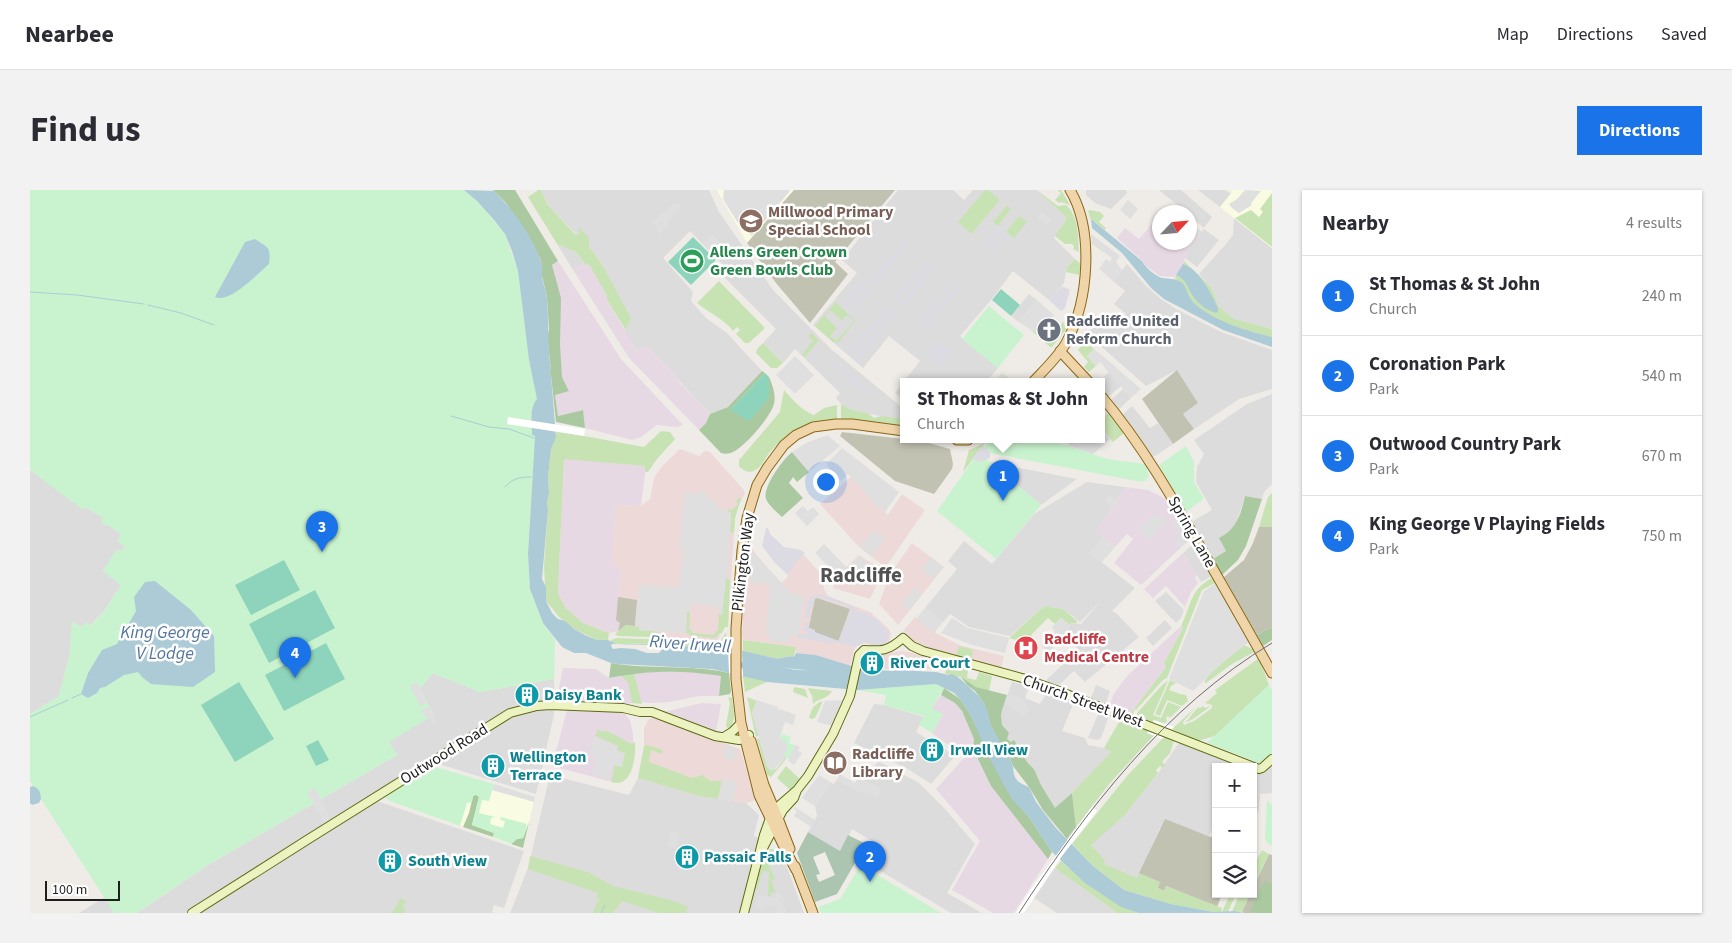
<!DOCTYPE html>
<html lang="en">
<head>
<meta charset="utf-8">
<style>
	body { margin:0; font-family:"Source Sans 3",sans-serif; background:#f2f2f3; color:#2b2b33 }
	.controls { position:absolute; right:15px; bottom:15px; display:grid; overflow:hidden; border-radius:0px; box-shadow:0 1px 4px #0004 }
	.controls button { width:45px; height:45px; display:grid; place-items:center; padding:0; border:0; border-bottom:1px solid #e1e1e2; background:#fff; color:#2b2b33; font:25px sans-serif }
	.compass { position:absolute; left:1122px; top:15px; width:45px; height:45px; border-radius:50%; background:#fff; box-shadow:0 1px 4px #0004; rotate:64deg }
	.scale { position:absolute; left:15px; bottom:12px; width:75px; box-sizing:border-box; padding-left:5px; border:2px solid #1f1f1f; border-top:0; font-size:14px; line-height:18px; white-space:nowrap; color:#1f1f1f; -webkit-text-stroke:4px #fff; paint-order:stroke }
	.you { position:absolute; left:795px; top:291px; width:18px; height:18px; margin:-12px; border:4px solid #fff; border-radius:50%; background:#1a73e8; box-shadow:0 0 0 8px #1a73e833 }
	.badge { display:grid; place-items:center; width:32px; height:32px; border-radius:50%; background:#1a73e8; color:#fff; font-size:16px; font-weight:700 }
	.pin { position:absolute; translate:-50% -41px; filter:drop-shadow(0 1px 2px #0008) }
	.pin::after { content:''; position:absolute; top:26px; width:18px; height:15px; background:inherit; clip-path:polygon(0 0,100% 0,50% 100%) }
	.popup { position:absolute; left:870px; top:188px; width:205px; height:65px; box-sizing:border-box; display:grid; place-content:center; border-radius:0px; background:#fff; filter:drop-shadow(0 1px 4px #0005); font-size:16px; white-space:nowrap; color:#7c7c81 }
	.popup b { font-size:19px; color:#2b2b33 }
	.popup::after { content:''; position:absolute; left:50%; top:100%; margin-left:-10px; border:10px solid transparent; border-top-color:#fff }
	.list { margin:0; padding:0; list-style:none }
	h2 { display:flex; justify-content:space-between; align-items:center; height:65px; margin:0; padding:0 20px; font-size:21px }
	h2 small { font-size:16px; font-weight:400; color:#7c7c81 }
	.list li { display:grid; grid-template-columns:32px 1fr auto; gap:15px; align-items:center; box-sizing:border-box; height:80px; padding:0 20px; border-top:1px solid #e1e1e2 }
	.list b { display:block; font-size:19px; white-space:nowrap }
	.list p { margin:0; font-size:16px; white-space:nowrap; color:#7c7c81 }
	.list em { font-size:16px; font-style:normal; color:#7c7c81 }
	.icon { flex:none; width:28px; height:28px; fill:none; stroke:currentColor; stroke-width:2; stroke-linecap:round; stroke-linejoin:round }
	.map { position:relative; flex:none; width:1242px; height:723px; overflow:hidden; border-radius:0px }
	header { display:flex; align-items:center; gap:30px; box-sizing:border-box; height:70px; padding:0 25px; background:#fff; border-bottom:1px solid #e1e1e2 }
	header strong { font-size:24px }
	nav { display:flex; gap:28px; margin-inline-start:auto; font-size:18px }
	.intro { display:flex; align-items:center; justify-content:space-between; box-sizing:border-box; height:120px; padding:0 30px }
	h1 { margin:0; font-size:35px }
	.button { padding:12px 22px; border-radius:0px; background:#1a73e8; color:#fff; font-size:18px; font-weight:700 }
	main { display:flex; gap:30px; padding:0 30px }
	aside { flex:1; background:#fff; border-radius:0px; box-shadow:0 1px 4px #0004 }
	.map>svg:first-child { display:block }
	.residential { fill:#dddcdc }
	.commercial { fill:#eddad8 }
	.industrial { fill:#e7d9e4 }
	.education { fill:#fafbe3 }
	.construction { fill:#c2c2b3 }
	.grass { fill:#c8e3b3; fill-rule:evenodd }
	.forest { fill:#aac9a0 }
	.cemetery { fill:#abc5b0; fill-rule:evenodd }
	.park { fill:#c9f3cf }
	.pitch { fill:#8ed4bc }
	.parking { fill:#dfdfdf }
	.plaza { fill:#dcdbe4 }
	.water { fill:#accbd7; fill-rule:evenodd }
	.pier { fill:#fff }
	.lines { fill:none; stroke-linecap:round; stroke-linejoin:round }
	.stream { stroke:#accbd7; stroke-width:1 }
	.river { stroke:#accbd7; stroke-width:9 }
	.secondary-casing { stroke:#5d6a12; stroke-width:10 }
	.primary-casing { stroke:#886712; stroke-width:11 }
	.secondary { stroke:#edf2c1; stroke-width:8 }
	.primary { stroke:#f1d5aa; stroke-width:9 }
	.tram { stroke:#6d6d6d; stroke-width:1 }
	.labels { text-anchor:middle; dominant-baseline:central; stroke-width:5; stroke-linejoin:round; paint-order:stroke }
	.education-label { font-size:16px; font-weight:bold; fill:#785e54; stroke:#fff; text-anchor:start }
	.leisure-label { font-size:16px; font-weight:bold; fill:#27864d; stroke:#fff; text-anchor:start }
	.worship-label { font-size:16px; font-weight:bold; fill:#5b616d; stroke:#fff; text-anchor:start }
	.street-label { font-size:16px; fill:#1f1f1f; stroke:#fff }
	.health-label { font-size:16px; font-weight:bold; fill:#be3a42; stroke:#fff; text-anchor:start }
	.culture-label { font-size:16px; font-weight:bold; fill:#0d838f; stroke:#fff; text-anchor:start }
	.water-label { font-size:18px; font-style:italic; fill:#54759d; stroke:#fff }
	.district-label { font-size:21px; font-weight:bold; fill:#525252; stroke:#fff }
</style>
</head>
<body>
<header>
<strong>Nearbee</strong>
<nav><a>Map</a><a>Directions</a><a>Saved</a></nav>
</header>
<div class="intro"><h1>Find us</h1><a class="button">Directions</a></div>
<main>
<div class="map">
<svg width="1242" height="723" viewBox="0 0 1242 723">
	<rect width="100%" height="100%" fill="#efece7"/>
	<!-- residential -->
	<path class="residential" d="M511,0H679L689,22L743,100L801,159L874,219V231L821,220L811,214L806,208L810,203L765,159L753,173L733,153L746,139L693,86L698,80L660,41L633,68L663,102L661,111L677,129L696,142L732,181L698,217L680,224L648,190L646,186L616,156L607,161L594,140L600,132L573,76L550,43L547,45L517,14Z
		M868,0H923L934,10L943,0H1007L1037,28L1024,48L1045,69L1037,77L1034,93L1019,110L983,81L961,110L930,146L968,178L956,192H874V211L865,203L890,171L859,146L833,178L783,135L827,83L812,70Z
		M1056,0H1096L1097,3L1081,19L1065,13L1056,5Z
		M1129,0H1151L1182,27L1174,38L1160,26V22H1156Z
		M1168,0H1195L1201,4L1190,17Z
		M1204,28L1242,58V139L1204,129L1189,117L1181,97L1169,84L1196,54L1203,45Z
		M1174,39L1189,50L1167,77L1155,68L1158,59Z
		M527,54L546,62L554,73L543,80Z
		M1097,74L1116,96L1131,109L1146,119L1191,142L1242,160V199L1209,209L1164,239L1153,224L1168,213L1147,180L1116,196L1057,144L1062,139L1064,131L1062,129L1065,125L1083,138L1096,124L1084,114L1095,101L1083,91Z
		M999,104L1007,110L989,132L981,126Z
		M1079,182L1091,196L1077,208L1072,202V192H1068Z
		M1093,199L1101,208L1088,220L1080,211Z
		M1242,204V294L1234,302L1232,309L1215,306L1207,332L1202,339L1194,346L1196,361L1183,369L1161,332L1182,320L1166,292L1167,277L1174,264L1164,250L1217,214Z
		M1102,216L1120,238L1128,233L1143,254L1125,266L1122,267L1092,225Z
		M1072,238L1080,249L1063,264L1039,256L1038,251L1031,250H1072Z
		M959,272L1047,289L1011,315Z
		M0,280L53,319L55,317L74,328L71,332L78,334L92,344L95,357L73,380L91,395L74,421L60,436L51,437L43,432L39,467L29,506L0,524Z
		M1057,292L1095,297L1067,341L1073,347L1060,363L1105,398L1082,421L1086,423L1109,447L1055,492L1044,481L1029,495L1018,492L1017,489L1049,460L1034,445L1041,433L1051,434L1070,412L1050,432L1033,419L1014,416L980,446L939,437L920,424L913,432L895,418L927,379L918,371L934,351L962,374L1004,324Z
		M1163,354L1182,386L1171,392L1153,363Z
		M1136,402L1154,420L1151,428L1146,433L1125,411Z
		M1135,430L1142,438L1123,456L1116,448Z
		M403,483L450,502L524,489V525L506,604L406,573L342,605L347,611L494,661L474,718L464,715L462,722L465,723H107L178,675L367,565L359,552L390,498Z
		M982,492L999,496L995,508L1010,514L1018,501L1044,512L1032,541L1055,548L1058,555L1074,558L1081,562L1065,581L1025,619L1011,595L1004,579L997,572L984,551L982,552L976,549L972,535L971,524Z
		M1066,495L1080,501L1076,513L1061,508Z
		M844,514L854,515L894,527L886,542L925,566L901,594L878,579L824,553Z
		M1069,522L1079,526L1071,548L1067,550L1058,548Z
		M1149,553L1211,577H1186V630L1179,646L1135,630L1129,640L1107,689L1073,674L1061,654L1095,625L1128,583Z
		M848,571L889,593L915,619L945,654L917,703L952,723H921L832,670L842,651L822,639L810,661L778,642L787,626L785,616L800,592L804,594L807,589L825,600L851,599L834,591Z
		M1242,575V603L1230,604L1229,619L1226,625L1223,623V582L1229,584L1237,580Z
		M520,585L599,605L608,588L669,606L716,613L729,625L724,646L729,648L720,686L754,669L774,723H480L498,678Z
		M1025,678L1087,723H1027L1004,708Z
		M75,707L84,723H49Z"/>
	<!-- commercial -->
	<path class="commercial" d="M650,259L669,266L675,261L680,262L713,299L715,303L708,317L705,328L698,437H695L687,451L629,447L588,446L585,444L588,441L586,430L591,384L581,374L586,315L611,316L620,309L624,288L632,276Z
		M822,286L858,325L872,304L895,320L858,374L855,375L851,374L829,357L790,314Z
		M882,353L914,377L868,435L849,414L860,384Z
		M720,357L750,393L756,389L767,368L774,365L792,385L794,399L798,406L840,422L858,438L861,443L860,449L857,456L847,457L834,453L825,457L820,476L786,465L766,463V457L713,450L712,444L715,392Z
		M829,365L853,381L840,409L803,398L809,384Z
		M885,427L906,443L929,455L974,466L971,480L890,456L873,441Z
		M871,461L890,464L918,472L916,481L906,479H855L851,465Z
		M621,528L633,531L710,559L726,610L716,613L669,606L608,588L614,557V538L618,530Z"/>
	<!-- industrial -->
	<path class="industrial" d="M1125,31L1129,35L1130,52H1160V32L1172,42L1158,59L1153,74L1145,87L1130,86L1115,75L1112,70L1087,48L1095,38L1109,49Z
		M528,71L591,169L653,235L646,237L627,235L611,247L602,250L555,238L552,220L528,226L525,204L539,200L532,187L522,75Z
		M554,73L560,75L577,106V110L607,161L616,156L646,186L648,191L680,224L676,233L669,240L599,168L543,80Z
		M534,268L616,276L611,316L586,315L582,373L585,374L591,384L586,429L590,433L588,441L579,443L553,433L535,417L528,403Z
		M1095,297L1118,300L1136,309L1160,349L1111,395L1084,373L1103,349L1097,344L1085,357L1066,342Z
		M1153,363L1167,385L1165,387L1168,393L1161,402L1155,417L1136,396L1123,408L1114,399Z
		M1151,436L1153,438L1134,473L1136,477L1101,523L1080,515L1083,505L1096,487Z
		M533,478L566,479L579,488L607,482L653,481L692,486L689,506H669L639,512L623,513L607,512L596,514L526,513Z
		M911,505L925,513L932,521L944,549L943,560L961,596L1018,669L984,723H963L922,700L950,651L906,599L935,567L902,543L913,524L901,519Z
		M672,513L691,514L686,542L633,522Z
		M537,520L589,521L594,523L600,530L603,543V567L586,593L522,576Z"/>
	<!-- education -->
	<path class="education" d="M687,0H764L717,53Z
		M1200,0H1242V58L1190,17L1202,2Z
		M402,576L505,607L493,658L359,611L395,580Z"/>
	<!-- construction -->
	<path class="construction" d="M764,0H865L805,72L818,84L780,133L746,93L717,53Z
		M1147,180L1168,213L1153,224L1164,239L1143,254L1112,209Z
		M812,242L892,251L920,259L923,274L922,279L904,304L865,291L810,246Z
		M1229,337H1242V437L1227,445L1194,387L1214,370L1223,353Z
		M588,407L607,410L605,436L596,435L588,441L590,433L586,430Z
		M787,408L820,419L808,452L778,441L785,409Z
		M1135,629L1186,649V704H1192L1187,717L1136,696L1134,701L1128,698L1109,683Z
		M1239,664L1242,665V723H1214L1212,722L1220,704H1223V698Z"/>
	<!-- grass -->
	<path class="grass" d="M508,0H511L517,14L546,45L550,43L548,40L550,38L559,48V56L573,76L601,128L599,130L600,132L595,139L577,110V106L560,76L554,73L546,62L527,54L498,7Z
		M955,0H958L970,10L941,44L928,32Z
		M1007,0L1028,16L1036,15C1049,26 1048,47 1049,62L1043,59L1044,56L1042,54H1035L1025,46L1037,28Z
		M1027,0H1031L1040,15L1031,12L1029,13L1025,10L1031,3Z
		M1242,3V57L1205,28L1221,20L1229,27L1233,22L1230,19Z
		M977,15L981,19L968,36L963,32Z
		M1060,20L1070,22L1074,26L1069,32L1076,38L1075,40L1060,28L1058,21Z
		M989,26L997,32L984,48L976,42Z
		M1045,69L1051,74L1049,85L1036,82L1037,77Z
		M1154,71L1181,97L1189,117L1204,129L1242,139V147C1221,142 1186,132 1170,118C1166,115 1161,111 1159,107C1154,99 1154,93 1145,89L1146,85L1155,90L1159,96L1182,107C1177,94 1165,80 1153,74Z
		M689,91L735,138L719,153H715L706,144L710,140L707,137L703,141C694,129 679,123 667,113Z
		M806,112L825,131L809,152H803L785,136ZM800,120L812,131L817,125L824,131L806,151L800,146L807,138L795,127Z
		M1033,132L1037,136L1035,141L1022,157H1020L1002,141L1006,142L1007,145L1021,153L1026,150L1025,147L1028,144L1026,143Z
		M781,143L789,150L775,167L772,164L783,151L778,146Z
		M1055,151L1064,159L1057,166L1066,176L1059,182L1054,177L1058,172L1048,160Z
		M733,153L753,173L747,178H741L726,163L727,159Z
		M754,200C763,210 771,220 784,225L794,218L807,215V230C782,231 758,241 741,261C736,266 733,275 727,279C720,284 714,282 709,276V270L750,222Z
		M811,214L821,220L838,223L844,228L851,226L874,229V236L811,230Z
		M1077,224H1079L1094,243L1083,252L1072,238V228Z
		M527,241L614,257L631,241L640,242L645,249L627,269L618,282H615V276L534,269L528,403L535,417L553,433L579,443L578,450H567L544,439L529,427L516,411L514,376L518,320L517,313L519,303L518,287L521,259Z
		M955,253L933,282L939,260Z
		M1242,303V337H1229L1238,307Z
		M710,307L711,309L705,328L704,342L700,343L701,322L697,321L698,319L702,320L708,314L706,311Z
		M696,388L700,390L698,437H695L692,443H690L686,447L683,448L659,445V443H656L657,421L660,422L659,438L663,443L683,445L688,440L689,424H692Z
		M1182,388L1185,393L1172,400L1137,488L1133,490L1106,520L1105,519L1103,524L1101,523L1136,477L1134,473L1153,438L1151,436C1162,414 1159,401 1182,388Z
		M1014,416L1033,419L1047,431V433H1041L1040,435L1031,428L1025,434L1018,428L1002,444L999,453L979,448Z
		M596,435L609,437V440L629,442V447L588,446L585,444Z
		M696,442L697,456C683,463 641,454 623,454C610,453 594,455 581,453V450L587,448L690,452Z
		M713,450L766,457L764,467C757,465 751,470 744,468C734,466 723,464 713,461Z
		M1214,455L1226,461L1202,474L1176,493L1174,492L1181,482Z
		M929,456L943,460L941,470L926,466Z
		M1229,468L1239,495L1185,546L1168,551L1142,539L1166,517L1153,532L1154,535L1164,531L1182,518V515L1175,513L1187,503L1185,500Z
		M918,473L938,480L937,488L946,490L949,482L962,486L959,501L946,497L930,487L915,484Z
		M604,483L612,514L602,513L598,492L590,485Z
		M713,486L737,492L715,502Z
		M1140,490L1146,493L1141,496L1139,500L1150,504L1156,505L1158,511L1152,516L1137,510L1130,526L1125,524Z
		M1138,491L1123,525L1131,528L1138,512L1151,517L1140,528L1138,526L1136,528L1137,531L1080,593L1046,637L1042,603L1081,562L1074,558L1090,530L1118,541L1123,532L1107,526V523L1133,494Z
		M764,497L775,499L778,508L763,502Z
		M778,498L802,501C798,509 789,508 783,514L782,506Z
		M698,507L702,508C703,519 707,530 699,538L696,537V535L700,513Z
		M717,507L727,511L722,523L729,546L726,547Z
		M791,511L792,513L785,528L781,529L779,527L783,517Z
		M1173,516L1175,518L1181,516L1163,529L1155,533L1168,517L1170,518Z
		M568,539L573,542L575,540L602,554L605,552C606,568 602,599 581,592L588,556L565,546Z
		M1134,547L1144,551L1140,563L1132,572L1135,575L1133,578L1130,576L1126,580L1128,583L1095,625L1061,655L1075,670L1074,674L1107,688L1109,683L1130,692L1128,698L1134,701L1136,696L1192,718L1191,722H1184L1141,714L1094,700L1063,676L1042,654L1097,586Z
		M729,548L737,576L740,580L746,579L756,567L757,568L741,587L737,585L727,549Z
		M617,555L633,560L632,564L621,560L619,572L662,588L673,585L680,591H692L688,609L669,606L608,588L614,556Z
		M756,576L770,589L760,600L747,588Z
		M739,659H746L754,669L739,676L745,689L741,691L746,702L741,703L740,707L738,706L739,682L734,681L731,685L728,699H726L733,669Z
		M1232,660L1239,664L1223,698V677Z
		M500,666L558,682L583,696L641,710L658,717L656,723H628L592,711L583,723H563L567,712L570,710L566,707L568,703L498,679Z
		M1031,671C1055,692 1078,712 1109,723H1087L1025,678Z
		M1200,704H1206L1198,722H1192Z
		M1210,704H1220L1212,722L1202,721Z
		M370,708L376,711L373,718L376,720L374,723H361L367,715Z"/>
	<!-- forest -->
	<path class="forest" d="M463,0H485L528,71L522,75L531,108L530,154L532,187L539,201L525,205L528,226L553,220L555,238L526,232L521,185L519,183L521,179L517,146L519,140L517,107L512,86L511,70L495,40L475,12Z
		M732,181L735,183L700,220L739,207V187C743,196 746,205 744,214C740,228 715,256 703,262C699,264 695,264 691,263L669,240L676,233L680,224L698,217Z
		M762,262L779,282L767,292L763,287L759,293L773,308L752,327C747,322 739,316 736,309C732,298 753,269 762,262Z
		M1215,306L1232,309L1216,356L1208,370L1192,385L1183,369L1196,361L1189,348C1207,339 1211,324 1215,306Z
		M1242,437V450L1233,456L1227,445Z
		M581,473C620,480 660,474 699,483L701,501L700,504L689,506L691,486C650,480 620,480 579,488Z
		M931,487L946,497L977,505L971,524L972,535L979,543L977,549L981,552L984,550L997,572L1004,579L1011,595L1025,618L1042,603L1046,637L1037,649L1013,620L999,597L983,576L980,568L973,559L961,536L954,513L945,501L937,495Z
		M914,498L930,509L940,524L975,596L983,609L999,627L1022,662L1018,669L961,596L943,559L944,549L932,521L925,513L911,505Z
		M446,604L449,607L442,635L464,643L463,647L433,637L439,623L443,606Z
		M499,632L493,658L481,654L487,649L493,648Z
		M1234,691L1242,694V723H1224L1220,721Z"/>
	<!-- cemetery -->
	<path class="cemetery" d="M778,642L810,661L818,645L836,654L807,704L785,712L767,663ZM795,662L805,685L789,692L786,685L790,684L783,667Z"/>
	<!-- park -->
	<path class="park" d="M0,0H434L447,11L475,44L488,81L499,170L507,209L501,224L502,244L505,245L498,364L500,399L513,433L525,450L524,489L450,502L403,483L390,498L404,525L359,552L367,565L178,675L107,723H84L11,609V606L7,598L3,596L0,591V524L29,506L39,467L42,432L51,437L55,432L61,436L74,421L91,395L73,381L87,359L92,361L95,357L87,351L91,344L78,335L77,336L71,332L73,328L55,317L53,320L0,280Z
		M959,116L994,145L968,178L932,149Z
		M961,250H1013L1039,256L1077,269L1116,274L1119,286L1115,291L1112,292L960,263L954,258Z
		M1156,256L1164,272V292L1174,309L1156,322L1129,275Z
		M955,268L1011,315L966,369L907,321L943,270L949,271Z
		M906,494L914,498L902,518L913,524L902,543L889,535L894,526L854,515L856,505L827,500Z
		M1239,495L1242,499V564L1233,574L1177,553Z
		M751,544L761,547L759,553L765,555L759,569L753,565L754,562L758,561L754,550L751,551Z
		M402,576L464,594L459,611L452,610L449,623L465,627L461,628L460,634L473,638L475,631L470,630L471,627L497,634L493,648L487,649L481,654L463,647L464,643L442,635L449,607L446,605L443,606L442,612L437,613L430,636L359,611L355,606Z
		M1237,610L1242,615V656L1237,653L1235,649Z
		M831,675L911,723H791L788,717L810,709Z"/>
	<!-- pitch -->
	<path class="pitch" d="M663,47L686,70L661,95L638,72Z
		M971,99L990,115L981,126L962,110Z
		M735,183L739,187V207L719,231L700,220Z
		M254,370L270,400L221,425L205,395Z
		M285,400L305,438L239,473L219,434Z
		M296,453L315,489L254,521L235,485Z
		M209,492L244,549L205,572L171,515Z
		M288,550L299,570L286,576L276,556Z"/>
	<!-- parking -->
	<path class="parking" d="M694,0H759L760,1L722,46L709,35L693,9Z
		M1215,0L1231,1L1221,13L1222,15L1209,23L1202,18L1199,14L1207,9Z
		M1098,10L1108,19L1100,29L1090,20Z
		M645,12L652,17L637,32L639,34L630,44L626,40L628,38L622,33Z
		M1012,21L1022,30L1017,36L1007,28Z
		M1160,32L1172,42L1169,47L1164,43L1160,48Z
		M681,44L692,54L682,64L672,53Z
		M1061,44L1090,66L1086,72L1092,80L1083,91L1069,79L1076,69L1080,72L1082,68L1062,54Z
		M1007,110L1024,125L1015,136L1008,138L1006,142L1002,141L989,132Z
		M1064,159L1075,168L1111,199L1101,208L1071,173L1072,171L1066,176L1057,166Z
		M765,166L784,185L765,204L746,185Z
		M972,183L979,188L984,192H964Z
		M798,245L810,256L779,282L762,262L776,253Z
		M812,258L869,302L855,322L848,317L818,284L811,291L796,274Z
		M672,300L692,320L701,322L698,388H696L692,425L689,424V417L661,414L660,422H657L656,443L609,440V437L605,436L609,395L649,397L653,359L649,358L654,303L668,304Z
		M1080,304L1088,313L1083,319L1074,311Z
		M773,316L778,321L783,317L789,324L777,336L765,323Z
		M1133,324L1138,333L1131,337L1121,350L1109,340L1121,326H1130Z
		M1148,329L1160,349L1150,358L1144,352L1150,346L1142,333Z
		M843,340L855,348L842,367L830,357Z
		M1073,347L1085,357L1072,372L1060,363Z
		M794,354L818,379L829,366L837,372L829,395L809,387L785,363Z
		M719,364L726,365L760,402L774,406L769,444L759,448L758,452L739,451L740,446H736L740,394L715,392Z
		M901,367L914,377L904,389L891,380Z
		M1185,394L1219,452L1195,470L1163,501L1139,489L1174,401Z
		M884,398L892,405L879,420L871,414Z
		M895,418L913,432L904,443L886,429Z
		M922,428L938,438L979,448L975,463L942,455L911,443Z
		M1031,428L1040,435L1028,453L1018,462L1012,456L1013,452L1025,441L1022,437Z
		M387,492L397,513L390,516L380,496Z
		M984,505L992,509L999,519L994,526L975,514L978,506Z
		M727,510L748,517L747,522L749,519L766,525L763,535L755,532L750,546L751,550H755L758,561L754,563L756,567L742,581L737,576L722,523Z
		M812,510L802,536L787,532L795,511Z
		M399,516L407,533L404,535L390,521Z
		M564,547L587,557L586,560L595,563L592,577L583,575L579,589L562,583L566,567L559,565Z
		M765,555L770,557L768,561L772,563L764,575L758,570Z
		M700,556L701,559L705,558L707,568L696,571L692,558Z
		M810,584L825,593L828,588L851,599L847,607L825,600L807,589Z
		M789,585L800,592L785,616L772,608Z
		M693,587L708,593L702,611L688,609Z
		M464,594L505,607L504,612L462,600Z
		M285,598L301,630L295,634L277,603Z
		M765,617L785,630L781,637L764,626L767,621L764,619Z
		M641,641L649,643L647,659L638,657Z
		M750,702L755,711L752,713L756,719V723H747V717L736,715L735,719L725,717L727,705L744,708L745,704Z"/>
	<!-- plaza -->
	<path class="plaza" d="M968,36L971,39L957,57L953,54Z
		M975,42L978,45L963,63L960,60Z
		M877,49L880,52L844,95L841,91Z
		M899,68L902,70L867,112L864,111Z
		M904,72L907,75L873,117L870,115Z
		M924,89L926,91L892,133L890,131Z
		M829,93L834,96L816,117L813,114Z
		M930,93L932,95L898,137L895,135Z
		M1032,96L1040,100L1035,118L1031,121L1019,110Z
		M837,99L841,102L821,124L818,121Z
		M858,116L861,118L820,166L818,164Z
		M864,120L867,123L829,170L833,174L832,175L824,169Z
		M907,151L922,163L912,176L897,164Z
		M803,170L838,200L836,203L801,173Z
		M952,256L960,262V268L949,272L942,269Z
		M736,338H738L740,344L754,357L771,360L775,363L766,372L758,385L745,373L732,356Z
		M785,404L798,406L824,417V419L843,427L850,432L859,443L856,455L851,457L836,452L825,457L805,452L804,454L766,447L769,444H776L777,441L773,440L775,432H779L777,437L785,440V442L809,451L821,418L796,409L786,407L780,421V429L775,426L778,410Z"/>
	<!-- water -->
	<path class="water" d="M434,0L464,1C483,20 502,46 511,71C513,77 512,81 512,87C513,95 517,102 517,110C519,133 517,156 521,179L519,183L521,185L526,247L521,259L518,287L519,303L517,313L518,320L512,389L516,397V411L522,423L528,429L535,431L544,439L557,446L567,450H578L586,454H625L686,459L695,456L698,458C714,461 730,465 744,468C751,470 757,465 764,467L766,463L786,465L831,479L862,481L867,480L906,482L918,485L922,484C929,487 931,490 937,495C946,504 954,509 958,522C959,527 959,532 962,537C967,548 974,557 979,567C988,581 977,589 999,597L1006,612L1026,638L1063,676L1094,700L1141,714L1184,722L1205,721L1214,723H1109L1091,717L1055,693L1022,662L999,627L982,609L961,571L940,524L930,509L924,503L906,494L827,500L737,492L682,479L588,474L581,473L556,463H544L532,457L513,433L500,399L498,364L505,246L502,245C502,233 499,218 507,209L499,170L488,81L482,61L475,44L464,30L447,11ZM582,454L625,455L634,457L629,463H617L605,459L591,458L583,459L581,456ZM727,475L775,480L781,484L780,486H756L726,478Z
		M1061,29L1112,71C1115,77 1125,86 1132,88C1138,89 1145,88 1151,92C1157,96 1157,107 1165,114C1184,131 1217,141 1242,147V157L1193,140L1134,109L1121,98L1092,63L1062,38Z
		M225,49C238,58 241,56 239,74C227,84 200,114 185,107L215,52Z
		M1153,74C1170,80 1181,103 1188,118V122L1186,123C1177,120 1168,114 1163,106C1156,96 1159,92 1146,85Z
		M125,391L161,420L184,446L185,482L163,497L121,494L112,487L108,482L94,485L75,497L70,498L67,503L58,508L51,504L58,483L72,460L87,454L106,421L104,407L115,392Z
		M3,596C9,598 11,603 11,609L9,613L2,615L0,613V597Z"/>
	<!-- pier -->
	<path class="pier" d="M478,227L555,239L554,246L477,234Z
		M698,458L712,461L713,486L699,483Z
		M1124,530L1144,537L1132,549L1117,543Z
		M1062,617L1067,621L1032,666L994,723H986L1001,699Z"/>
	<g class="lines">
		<!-- stream -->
		<path class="stream" d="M0,102L47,105L114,114
			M118,115L151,123L184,135
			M421,226L459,237L479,239L504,248
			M475,297C483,288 490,287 501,287
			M42,508L51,504
			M0,527L38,510
			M571,723L575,715"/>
		<!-- river -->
		<path class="river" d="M715,475L763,484L791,486"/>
		<defs>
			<path id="secondary" d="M694,547L702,542L711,533
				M730,664L753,620L764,608L767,600L778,586L803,544L820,506L829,465L834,460C853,461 858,461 873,448L882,456L893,461L992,488L1026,500L1229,579L1232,578L1242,569
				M162,723L277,650L480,523L507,516L520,515L593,518L610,522H622L685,546L709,550L715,549L719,545
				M714,723L734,645L740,628L744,620L767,600"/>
			<path id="primary" d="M1030,161L1059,192
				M1003,192C1013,181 1031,164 1037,151C1059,110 1064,40 1040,0
				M1072,207C1111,253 1142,307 1172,360C1196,401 1219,442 1242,483
				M927,250H938
				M721,551L734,595L748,628L760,659
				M765,676L783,723
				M766,680L756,661L729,605L711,533L706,489V438L712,360L717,328L727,295L737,278L754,255L766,245L783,237L806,234H822L874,241"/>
		</defs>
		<!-- secondary casing -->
		<use href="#secondary" class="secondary-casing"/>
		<!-- primary casing -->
		<use href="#primary" class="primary-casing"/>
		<!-- secondary -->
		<use href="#secondary" class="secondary"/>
		<!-- primary -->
		<use href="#primary" class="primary"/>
		<!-- tram -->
		<path class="tram" d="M989,723C1056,620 1135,517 1242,453"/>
	</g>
	<!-- icons -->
	<defs>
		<symbol id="school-disc" viewBox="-11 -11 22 22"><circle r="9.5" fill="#8d6e63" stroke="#fff"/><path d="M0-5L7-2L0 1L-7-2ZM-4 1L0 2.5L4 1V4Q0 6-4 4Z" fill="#fff"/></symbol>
		<symbol id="stadium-disc" viewBox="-11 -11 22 22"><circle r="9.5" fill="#2e9e5b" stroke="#fff"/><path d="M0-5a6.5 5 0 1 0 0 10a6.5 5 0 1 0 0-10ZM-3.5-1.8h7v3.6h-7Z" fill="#fff"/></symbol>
		<symbol id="church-disc" viewBox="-11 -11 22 22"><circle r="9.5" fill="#6b7280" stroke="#fff"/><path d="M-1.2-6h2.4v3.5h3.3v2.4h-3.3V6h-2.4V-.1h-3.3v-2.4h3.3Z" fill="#fff"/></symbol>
		<symbol id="hospital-disc" viewBox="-11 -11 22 22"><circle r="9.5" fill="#e0444e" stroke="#fff"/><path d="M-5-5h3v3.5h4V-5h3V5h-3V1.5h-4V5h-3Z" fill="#fff"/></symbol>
		<symbol id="building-disc" viewBox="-11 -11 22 22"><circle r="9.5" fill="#0f9aa8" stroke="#fff"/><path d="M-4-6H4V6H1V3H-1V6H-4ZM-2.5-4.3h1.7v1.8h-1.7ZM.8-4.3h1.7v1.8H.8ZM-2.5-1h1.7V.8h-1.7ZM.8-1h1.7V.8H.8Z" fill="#fff"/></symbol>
		<symbol id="library-disc" viewBox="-11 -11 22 22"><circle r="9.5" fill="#8d6e63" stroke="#fff"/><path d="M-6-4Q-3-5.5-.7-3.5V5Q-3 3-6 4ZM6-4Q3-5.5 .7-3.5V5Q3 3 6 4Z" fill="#fff"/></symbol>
	</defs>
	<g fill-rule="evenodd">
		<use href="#school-disc" x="707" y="17" width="28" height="28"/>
		<use href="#stadium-disc" x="648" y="57" width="28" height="28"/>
		<use href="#church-disc" x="1005" y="126" width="28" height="28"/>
		<use href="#hospital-disc" x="982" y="444" width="28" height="28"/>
		<use href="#building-disc" x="828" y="459" width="28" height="28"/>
		<use href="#building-disc" x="483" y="491" width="28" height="28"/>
		<use href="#building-disc" x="888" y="546" width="28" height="28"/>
		<use href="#library-disc" x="791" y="559" width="28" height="28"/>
		<use href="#building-disc" x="449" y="562" width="28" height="28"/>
		<use href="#building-disc" x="643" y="653" width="28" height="28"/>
		<use href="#building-disc" x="346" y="657" width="28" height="28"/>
	</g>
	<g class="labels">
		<!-- education labels -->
		<g class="education-label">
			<text x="738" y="22">Millwood Primary<tspan x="738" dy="18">Special School</tspan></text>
			<text x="822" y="564">Radcliffe<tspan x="822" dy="18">Library</tspan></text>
		</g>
		<!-- leisure labels -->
		<g class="leisure-label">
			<text x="680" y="62">Allens Green Crown<tspan x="680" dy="18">Green Bowls Club</tspan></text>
		</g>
		<!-- worship labels -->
		<g class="worship-label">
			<text x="1036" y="131">Radcliffe United<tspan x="1036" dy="18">Reform Church</tspan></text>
		</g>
		<!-- street labels -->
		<g class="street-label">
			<text transform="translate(1162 342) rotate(60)">Spring Lane</text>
			<text transform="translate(713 372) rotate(-83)">Pilkington Way</text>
			<text transform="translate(1053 511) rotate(20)">Church Street West</text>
			<text transform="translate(414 564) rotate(-32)">Outwood Road</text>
		</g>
		<!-- health labels -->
		<g class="health-label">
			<text x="1014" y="449">Radcliffe<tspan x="1014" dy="18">Medical Centre</tspan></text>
		</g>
		<!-- culture labels -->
		<g class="culture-label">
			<text x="860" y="473">River Court</text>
			<text x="514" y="505">Daisy Bank</text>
			<text x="920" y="560">Irwell View</text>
			<text x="480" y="567">Wellington<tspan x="480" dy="18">Terrace</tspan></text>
			<text x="674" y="667">Passaic Falls</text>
			<text x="378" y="671">South View</text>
		</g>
		<!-- water labels -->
		<g class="water-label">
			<text x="135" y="442">King George<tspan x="135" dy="21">V Lodge</tspan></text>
			<text transform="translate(660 454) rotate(4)">River Irwell</text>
		</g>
		<!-- district labels -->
		<g class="district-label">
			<text x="831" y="385">Radcliffe</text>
		</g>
	</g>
</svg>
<div class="controls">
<button>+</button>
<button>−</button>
<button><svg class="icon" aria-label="layers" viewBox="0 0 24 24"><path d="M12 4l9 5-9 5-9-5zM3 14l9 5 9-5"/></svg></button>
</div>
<svg class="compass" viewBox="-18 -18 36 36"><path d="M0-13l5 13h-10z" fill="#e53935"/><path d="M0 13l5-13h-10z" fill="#7c7c81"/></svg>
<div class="scale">100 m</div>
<div class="you"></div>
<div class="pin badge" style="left:973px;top:311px">1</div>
<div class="popup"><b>St Thomas &amp; St John</b>Church</div>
<div class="pin badge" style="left:840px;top:692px">2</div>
<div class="pin badge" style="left:292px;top:362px">3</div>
<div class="pin badge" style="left:265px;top:488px">4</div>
</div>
<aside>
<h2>Nearby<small>4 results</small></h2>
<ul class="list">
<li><span class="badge">1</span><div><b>St Thomas &amp; St John</b><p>Church</p></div><em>240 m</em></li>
<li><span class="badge">2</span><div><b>Coronation Park</b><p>Park</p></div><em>540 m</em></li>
<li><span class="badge">3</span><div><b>Outwood Country Park</b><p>Park</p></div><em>670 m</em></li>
<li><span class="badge">4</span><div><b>King George V Playing Fields</b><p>Park</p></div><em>750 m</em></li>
</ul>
</aside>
</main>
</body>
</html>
